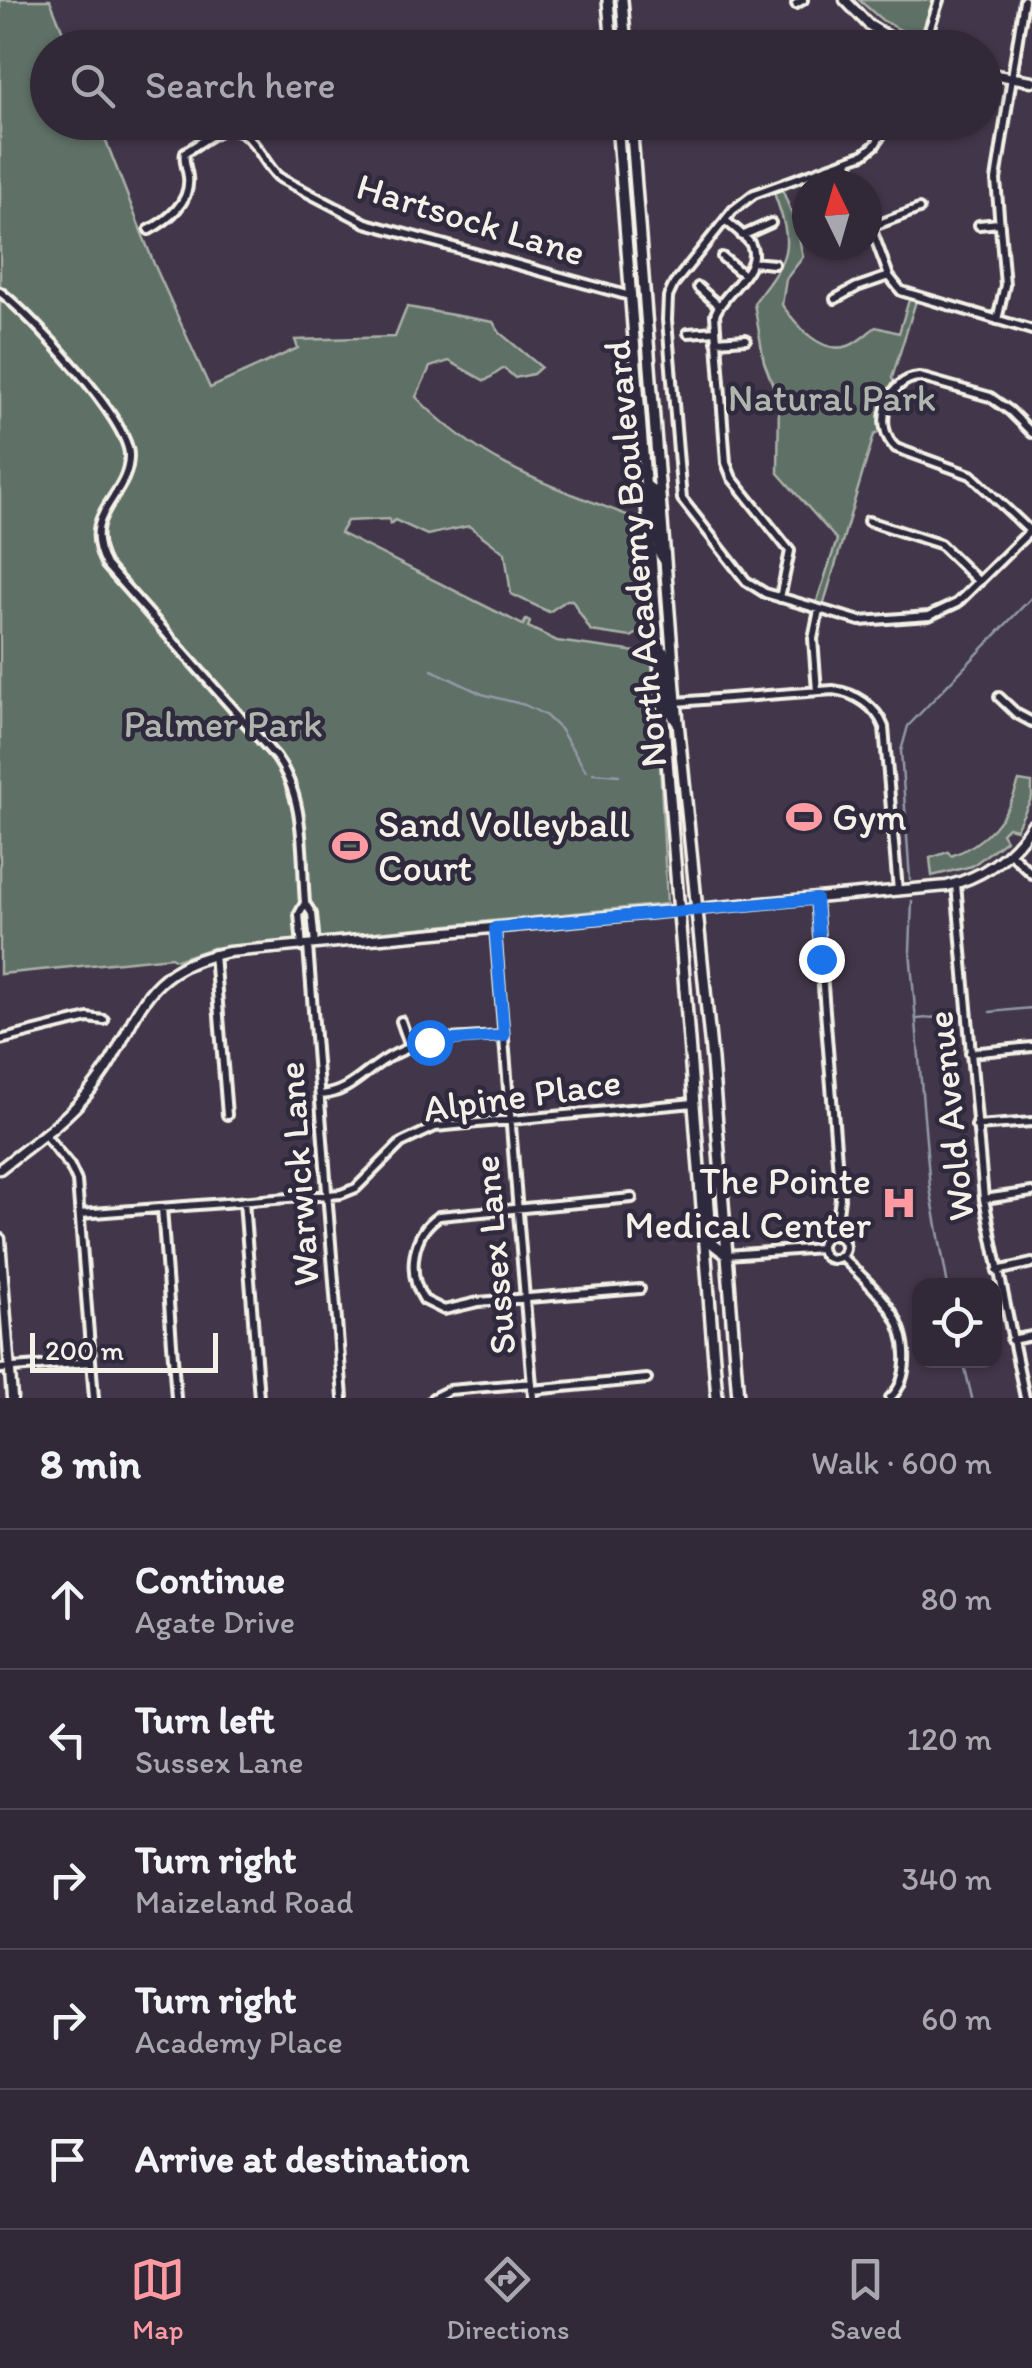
<!DOCTYPE html>
<html lang="en">
<head>
<meta charset="utf-8">
<style>
	body { margin:0; font-family:Itim,sans-serif; background:#3a3140; color:#f1f3f6 }
	.controls { position:absolute; right:30px; bottom:30px; display:grid; overflow:hidden; border-radius:20px; box-shadow:0 2px 8px #0004 }
	.controls button { width:90px; height:90px; display:grid; place-items:center; padding:0; border:0; border-bottom:2px solid #4d4553; background:#322938; color:#f1f3f6; font:50px sans-serif }
	.compass { position:absolute; left:792px; top:170px; width:90px; height:90px; border-radius:50%; background:#322938; box-shadow:0 2px 8px #0004; rotate:355deg }
	.scale { position:absolute; left:30px; bottom:25px; width:188px; box-sizing:border-box; padding-left:10px; border:5px solid #f4f1e8; border-top:0; font-size:28px; line-height:35px; white-space:nowrap; color:#f4f1e8; -webkit-text-stroke:8px #2f2a3d; paint-order:stroke }
	.stop { position:absolute; width:30px; height:30px; margin:-22px; border:8px solid #1a73e8; border-radius:50%; background:#fff }
	.stop.end { background:#1a73e8; border-color:#fff; box-shadow:0 2px 10px #0008 }
	.list { margin:0; padding:0; list-style:none }
	h2 { display:flex; justify-content:space-between; align-items:center; height:130px; margin:0; padding:0 40px; font-size:42px }
	h2 small { font-size:32px; font-weight:400; color:#a8a6ae }
	.list li { display:grid; grid-template-columns:65px 1fr auto; gap:30px; align-items:center; box-sizing:border-box; height:140px; padding:0 40px; border-top:2px solid #4d4553 }
	.list b { display:block; font-size:38px; white-space:nowrap }
	.list p { margin:0; font-size:32px; white-space:nowrap; color:#a8a6ae }
	.list em { font-size:32px; font-style:normal; color:#a8a6ae }
	.icon { flex:none; width:55px; height:55px; fill:none; stroke:currentColor; stroke-width:2; stroke-linecap:round; stroke-linejoin:round }
	.map { position:relative; flex:none; width:1032px; height:1398px; overflow:hidden }
	.search { position:absolute; background:#322938; box-shadow:0 2px 8px #0004; left:30px; right:30px; top:30px; height:110px; display:flex; align-items:center; gap:25px; box-sizing:border-box; padding:0 35px; border-radius:55px; color:#a8a6ae; font-size:38px }
	.sheet { height:830px; background:#322938 }
	nav { display:flex; justify-content:space-around; align-items:center; box-sizing:border-box; height:140px; border-top:2px solid #4d4553; background:#322938; font-size:28px; color:#a8a6ae }
	nav a { display:grid; justify-items:center; gap:5px }
	nav .on { color:#ff9aa2 }
	.map>svg:first-child { display:block }
	.green { fill:#5e6f66; stroke:#a9b0a7; stroke-width:2.5 }
	.lines { fill:none; stroke-linecap:round; stroke-linejoin:round }
	.stream { stroke:#9299a5; stroke-width:2.5 }
	.minor-casing { stroke:#f4f1e8; stroke-width:14 }
	.major-casing { stroke:#f4f1e8; stroke-width:15 }
	.highway-casing { stroke:#f4f1e8; stroke-width:16 }
	.minor { stroke:#2f2a3d; stroke-width:6 }
	.major { stroke:#2f2a3d; stroke-width:8 }
	.highway { stroke:#2f2a3d; stroke-width:9 }
	.route { stroke:#1a73e8; stroke-width:12 }
	.labels { text-anchor:middle; dominant-baseline:central; stroke-width:9; stroke-linejoin:round; paint-order:stroke }
	.street-label { font-size:38px; fill:#f4f1e8; stroke:#2f2a3d }
	.park-label { font-size:38px; fill:#b0b6ae; stroke:#2f2a3d }
	.poi-label { font-size:38px; fill:#f4f1e8; stroke:#2f2a3d; text-anchor:start }
</style>
</head>
<body>
<div class="map">
<svg width="1032" height="1398" viewBox="0 0 1032 1398">
	<rect width="100%" height="100%" fill="#42374a"/>
	<filter id="ink" filterUnits="userSpaceOnUse"><feTurbulence type="fractalNoise" baseFrequency=".01" numOctaves="2"/><feDisplacementMap in="SourceGraphic" scale="20" xChannelSelector="R" yChannelSelector="G"/><feConvolveMatrix kernelMatrix="1 2 1 2 8 2 1 2 1" color-interpolation-filters="sRGB"/></filter>
	<g filter="url(#ink)">
		<!-- green -->
		<path class="green" d="M0,0H50L69,47L48,48V122L99,123L154,264L210,388L298,348L295,340L395,337L407,307L493,322L500,333L541,367L533,374L515,378L504,368L485,381L449,361L430,367L416,397C482,465 546,484 632,517L638,528L641,631L631,637L591,631L572,600H567L549,612L511,594L505,553L469,526L427,535L395,520L390,524L389,519L347,521L340,533L523,625L526,620L530,622L528,627L557,641L651,654L660,763L667,904L212,948L176,960L171,957L0,974Z
			M859,0H934L923,32L914,37L882,20Z
			M782,189L796,224L803,257L786,279L782,305C797,325 820,355 848,346C858,343 868,332 876,327L899,333L909,300L916,301L892,378L894,383C883,395 878,416 880,432L874,435L823,606L816,604L837,540L778,473L779,401L764,362L754,303C789,257 795,249 774,193Z
			M1019,781L1032,783V797L1016,829L1008,827L1002,833L1006,840L972,866L932,876L930,858L948,852L951,856C987,843 1008,817 1019,781Z"/>
		<g class="lines">
			<!-- stream -->
			<path class="stream" d="M432,670L482,694L525,705L545,715L560,729L586,771
				M593,773L619,775
				M910,880L901,751L908,726L1032,597
				M912,901L910,950L930,1188L948,1286
				M990,1012L1032,1008
				M917,1019L950,1016
				M963,1360L972,1398"/>
			<defs>
				<path id="minor" d="M796,4L803,0
					M923,48L939,0
					M889,122L875,145L864,154L754,194L733,210L674,284L668,297L667,320L682,499L746,581L765,593L860,621L929,616L957,603L1032,529
					M898,122L899,123
					M848,162L856,185
					M867,216L889,276L901,291L1032,330
					M725,220C733,227 744,235 750,243C765,268 721,294 715,315L726,463L732,478L790,551L780,598
					M979,225L999,223
					M871,227L919,209
					M149,230C168,220 191,202 188,177C187,167 183,162 185,152C196,146 209,136 220,131C252,120 261,164 280,178L366,223L630,296
					M742,236L771,223
					M722,257L744,275
					M752,262L774,264
					M698,287L718,305
					M0,292C30,314 130,421 129,456C129,499 78,512 106,565L276,757C306,798 301,854 305,903L312,914L315,944
					M835,299L857,287L889,276
					M997,320L1005,285L996,180L1024,0
					M688,333L715,331
					M716,341L746,339
					M868,521L940,544L979,582
					M1030,531L971,475L896,448C872,427 887,379 919,377L990,397L1010,411L1032,433
					M817,691L813,639L819,610
					M999,697L1017,714L1032,722
					M676,702L833,690C855,693 876,706 884,727L898,891
					M1010,853L1032,874
					M956,884L984,1199L1025,1398
					M816,899L840,1198L835,1236
					M495,928L533,1398
					M308,946L343,1398
					M302,947L299,914L305,903
					M214,954L227,1115
					M401,1021L410,1047
					M0,1040L88,1018L104,1020
					M970,1053L1032,1047
					M320,1095C352,1093 367,1067 395,1054C428,1037 467,1038 504,1036
					M976,1126L1032,1122
					M44,1134L70,1166L77,1181L94,1398
					M632,1198L439,1216C412,1233 406,1273 424,1300L444,1310L478,1302L640,1289
					M984,1199L1032,1192
					M244,1201L259,1398
					M162,1208L176,1398
					M80,1214L341,1194L356,1188L401,1143L435,1127L694,1103
					M821 1247a12 12 0 1 1 24 0a12 12 0 1 1-24 0Z
					M727,1255L821,1248
					M841,1256C872,1287 908,1314 905,1362C904,1376 901,1388 890,1398
					M997,1271L1032,1263
					M1011,1340L1032,1336
					M0,1369L91,1362
					M532,1390L647,1379
					M433,1398L449,1390L532,1383"/>
				<path id="major" d="M845,0L869,25L907,48
					M984,73L1032,81
					M645,484L653,490L659,553L665,562
					M659,644C677,665 659,703 678,724
					M0,1169C30,1145 63,1123 88,1093C142,1031 128,970 229,952L947,886C983,877 1012,856 1032,825
					M0,1239L12,1398"/>
				<path id="highway" d="M608,0L612,48
					M622,0L626,48
					M617,122L717,1398
					M631,122L676,702L712,1060L738,1398
					M700,1170L707,1179L711,1237L713,1244L727,1255"/>
			</defs>
			<!-- minor casing -->
			<use href="#minor" class="minor-casing"/>
			<!-- major casing -->
			<use href="#major" class="major-casing"/>
			<!-- highway casing -->
			<use href="#highway" class="highway-casing"/>
			<!-- minor -->
			<use href="#minor" class="minor"/>
			<!-- major -->
			<use href="#major" class="major"/>
			<!-- highway -->
			<use href="#highway" class="highway"/>
		</g>
	</g>
	<g class="lines" filter="url(#ink)">
		<!-- route -->
		<path class="route" d="M429,1042L504,1036L495,928L816,899L821,959"/>
	</g>
	<!-- icons -->
	<defs>
		<symbol id="stadium-bare" viewBox="-9 -9 18 18"><path d="M0-5a6.5 5 0 1 0 0 10a6.5 5 0 1 0 0-10ZM-3.5-1.8h7v3.6h-7Z" fill="#ff9aa2" stroke="#2f2a3d" stroke-width="2.5" paint-order="stroke"/></symbol>
		<symbol id="hospital-bare" viewBox="-9 -9 18 18"><path d="M-5-5h3v3.5h4V-5h3V5h-3V1.5h-4V5h-3Z" fill="#ff9aa2" stroke="#2f2a3d" stroke-width="2.5" paint-order="stroke"/></symbol>
	</defs>
	<g fill-rule="evenodd">
		<use href="#stadium-bare" x="779" y="792" width="50" height="50"/>
		<use href="#stadium-bare" x="325" y="821" width="50" height="50"/>
		<use href="#hospital-bare" x="874" y="1178" width="50" height="50"/>
	</g>
	<g class="labels">
		<!-- street labels -->
		<g class="street-label">
			<text transform="translate(471 219) rotate(17)">Hartsock Lane</text>
			<text transform="translate(635 554) rotate(-95)">North Academy Boulevard</text>
			<text transform="translate(522 1095) rotate(-8)">Alpine Place</text>
			<text transform="translate(950 1116) rotate(-96)">Wold Avenue</text>
			<text transform="translate(298 1174) rotate(-94)">Warwick Lane</text>
			<text transform="translate(494 1255) rotate(-95)">Sussex Lane</text>
		</g>
		<!-- park labels -->
		<g class="park-label">
			<text x="832" y="398">Natural Park</text>
			<text x="223" y="724">Palmer Park</text>
		</g>
		<!-- poi labels -->
		<g class="poi-label">
			<text x="832" y="817">Gym</text>
			<text x="378" y="824">Sand Volleyball<tspan x="378" dy="44">Court</tspan></text>
			<text x="871" y="1181" text-anchor="end">The Pointe<tspan x="871" dy="44">Medical Center</tspan></text>
		</g>
	</g>
</svg>
<div class="controls">
<button><svg class="icon" aria-label="locate" viewBox="0 0 24 24"><circle cx="12" cy="12" r="6"/><path d="M12 2v4M12 18v4M2 12h4M18 12h4"/></svg></button>
</div>
<svg class="compass" viewBox="-18 -18 36 36"><path d="M0-13l5 13h-10z" fill="#e53935"/><path d="M0 13l5-13h-10z" fill="#a8a6ae"/></svg>
<div class="scale">200 m</div>
<div class="stop" style="left:429px;top:1042px"></div>
<div class="stop end" style="left:821px;top:959px"></div>
<div class="search"><svg class="icon" aria-label="search" viewBox="0 0 24 24"><circle cx="10" cy="10" r="6"/><path d="M15 15l6 6"/></svg>Search here</div>
</div>
<section class="sheet">
<h2>8 min<small>Walk · 600 m</small></h2>
<ul class="list">
<li><svg class="icon" aria-label="ahead" viewBox="0 0 24 24"><path d="M12 20V5M6 11l6-6 6 6"/></svg><div><b>Continue</b><p>Agate Drive</p></div><em>80 m</em></li>
<li><svg class="icon" aria-label="left" viewBox="0 0 24 24"><path d="M17 20v-9H6M10 6l-5 5 5 5"/></svg><div><b>Turn left</b><p>Sussex Lane</p></div><em>120 m</em></li>
<li><svg class="icon" aria-label="right" viewBox="0 0 24 24"><path d="M7 20v-9h11M14 6l5 5-5 5"/></svg><div><b>Turn right</b><p>Maizeland Road</p></div><em>340 m</em></li>
<li><svg class="icon" aria-label="right" viewBox="0 0 24 24"><path d="M7 20v-9h11M14 6l5 5-5 5"/></svg><div><b>Turn right</b><p>Academy Place</p></div><em>60 m</em></li>
<li><svg class="icon" aria-label="arrive" viewBox="0 0 24 24"><path d="M6 21V4h12l-3 4 3 4H6"/></svg><div><b>Arrive at destination</b></div></li>
</ul>
</section>
<nav>
<a class="on"><svg class="icon" aria-label="map" viewBox="0 0 24 24"><path d="M3 6l6-2 6 2 6-2v14l-6 2-6-2-6 2zM9 4v14M15 6v14"/></svg>Map</a>
<a><svg class="icon" aria-label="directions" viewBox="0 0 24 24"><path d="M12 3l9 9-9 9-9-9zM9 14v-3h6M13 9l2 2-2 2"/></svg>Directions</a>
<a><svg class="icon" aria-label="saved" viewBox="0 0 24 24"><path d="M7 4h10v16l-5-4-5 4z"/></svg>Saved</a>
</nav>
</body>
</html>
